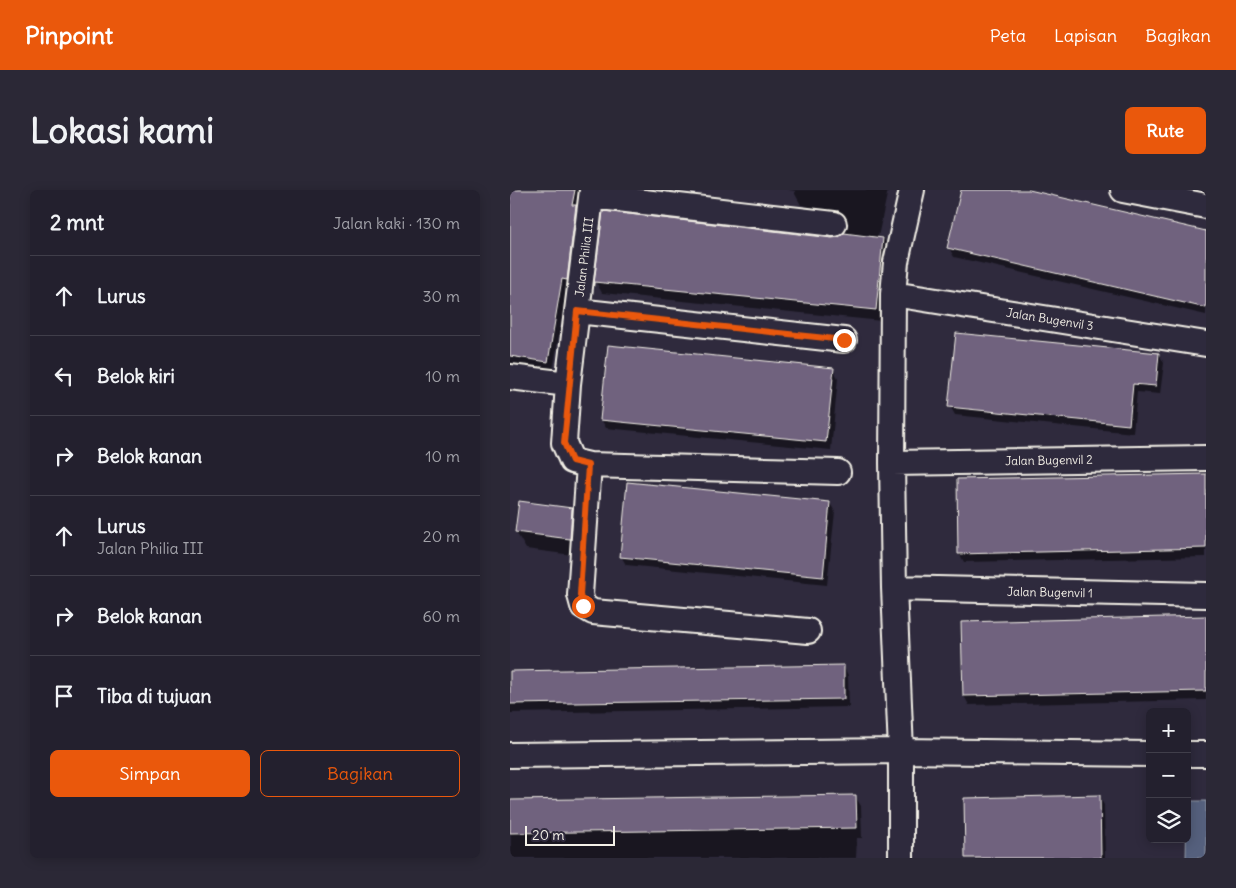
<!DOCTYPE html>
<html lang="id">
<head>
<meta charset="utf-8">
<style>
	body { margin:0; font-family:Delius,sans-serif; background:#2b2836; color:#f1f3f6 }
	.controls { position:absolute; right:15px; bottom:15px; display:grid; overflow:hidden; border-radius:8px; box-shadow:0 2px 12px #0003 }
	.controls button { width:45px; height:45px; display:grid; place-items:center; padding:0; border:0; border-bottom:1px solid #403e4a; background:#23202e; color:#f1f3f6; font:25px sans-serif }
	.scale { position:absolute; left:15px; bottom:12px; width:90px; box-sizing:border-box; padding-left:5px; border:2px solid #f4f1e8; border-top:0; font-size:14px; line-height:18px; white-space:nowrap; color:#f4f1e8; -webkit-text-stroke:4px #2f2a3d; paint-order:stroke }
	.stop { position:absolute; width:15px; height:15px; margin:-11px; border:4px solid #ea580c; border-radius:50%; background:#fff }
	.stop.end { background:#ea580c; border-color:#fff; box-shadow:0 1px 5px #0008 }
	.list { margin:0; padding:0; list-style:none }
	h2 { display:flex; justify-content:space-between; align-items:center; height:65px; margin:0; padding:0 20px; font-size:21px }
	h2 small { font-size:16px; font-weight:400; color:#a3a3aa }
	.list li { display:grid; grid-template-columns:32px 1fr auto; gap:15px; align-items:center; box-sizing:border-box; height:80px; padding:0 20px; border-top:1px solid #403e4a }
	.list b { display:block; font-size:19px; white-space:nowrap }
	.list p { margin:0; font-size:16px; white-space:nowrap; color:#a3a3aa }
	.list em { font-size:16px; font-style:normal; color:#a3a3aa }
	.actions { display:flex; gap:10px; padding:15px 20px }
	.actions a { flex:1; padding:11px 0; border:1px solid #ea580c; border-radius:8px; text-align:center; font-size:18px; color:#ea580c }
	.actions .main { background:#ea580c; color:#fff }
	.icon { flex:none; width:28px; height:28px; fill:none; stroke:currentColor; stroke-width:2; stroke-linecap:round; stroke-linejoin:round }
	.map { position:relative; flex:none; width:696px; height:668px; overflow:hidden; border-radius:8px }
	header { display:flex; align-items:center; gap:30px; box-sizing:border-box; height:70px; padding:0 25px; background:#ea580c; color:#fff }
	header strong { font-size:24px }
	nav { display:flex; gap:28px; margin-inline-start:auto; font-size:18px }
	.intro { display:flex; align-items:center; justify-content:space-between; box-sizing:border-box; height:120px; padding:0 30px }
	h1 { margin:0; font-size:35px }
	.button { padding:12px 22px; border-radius:8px; background:#ea580c; color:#fff; font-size:18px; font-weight:700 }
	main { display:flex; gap:30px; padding:0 30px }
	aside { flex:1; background:#23202e; border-radius:8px; box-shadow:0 2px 12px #0003 }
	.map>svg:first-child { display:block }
	.water { fill:#54617d; stroke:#949ba8 }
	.shadow { fill:#0007 }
	.building { fill:#70627e; stroke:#f4f1e8 }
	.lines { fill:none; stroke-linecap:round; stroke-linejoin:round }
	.street-casing { stroke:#f4f1e8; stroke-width:28 }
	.street { stroke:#2f2a3d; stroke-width:24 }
	.route { stroke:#ea580c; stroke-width:6 }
	.labels { text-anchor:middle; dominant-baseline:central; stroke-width:4; stroke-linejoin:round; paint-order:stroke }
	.street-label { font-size:12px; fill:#f4f1e8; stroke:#2f2a3d }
</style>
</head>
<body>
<header>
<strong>Pinpoint</strong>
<nav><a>Peta</a><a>Lapisan</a><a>Bagikan</a></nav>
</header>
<div class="intro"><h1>Lokasi kami</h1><a class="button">Rute</a></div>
<main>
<aside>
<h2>2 mnt<small>Jalan kaki · 130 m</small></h2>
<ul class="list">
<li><svg class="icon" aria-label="ahead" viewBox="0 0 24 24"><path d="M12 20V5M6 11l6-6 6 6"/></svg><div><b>Lurus</b></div><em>30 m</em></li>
<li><svg class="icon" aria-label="left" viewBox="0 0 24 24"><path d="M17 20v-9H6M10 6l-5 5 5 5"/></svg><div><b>Belok kiri</b></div><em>10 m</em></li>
<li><svg class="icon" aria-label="right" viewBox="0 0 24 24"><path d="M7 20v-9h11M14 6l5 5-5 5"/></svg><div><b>Belok kanan</b></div><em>10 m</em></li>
<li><svg class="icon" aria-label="ahead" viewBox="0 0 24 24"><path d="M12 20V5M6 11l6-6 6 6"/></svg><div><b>Lurus</b><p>Jalan Philia III</p></div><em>20 m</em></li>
<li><svg class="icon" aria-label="right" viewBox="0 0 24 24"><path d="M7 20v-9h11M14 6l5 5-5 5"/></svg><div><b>Belok kanan</b></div><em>60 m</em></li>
<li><svg class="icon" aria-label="arrive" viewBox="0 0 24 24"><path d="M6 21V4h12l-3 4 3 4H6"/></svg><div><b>Tiba di tujuan</b></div></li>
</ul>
<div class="actions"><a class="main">Simpan</a><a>Bagikan</a></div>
</aside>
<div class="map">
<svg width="696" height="668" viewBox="0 0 696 668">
	<rect width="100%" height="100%" fill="#2f2a3d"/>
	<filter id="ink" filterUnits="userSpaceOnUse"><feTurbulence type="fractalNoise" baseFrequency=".02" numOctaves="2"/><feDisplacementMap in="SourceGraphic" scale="10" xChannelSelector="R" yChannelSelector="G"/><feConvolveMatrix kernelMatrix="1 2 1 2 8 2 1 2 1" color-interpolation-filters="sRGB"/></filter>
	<g filter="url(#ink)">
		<!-- water -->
		<path class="water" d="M677,611H696V668H676Z"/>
		<!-- shadow -->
		<path class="shadow" d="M0,0H70L67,20L71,25L62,98L57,97L43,180L0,174Z
			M278,0H378L368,47H373L379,58L372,131L92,103L86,92L330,48L336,43L339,33L332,31L328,24L291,15L285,4V1Z
			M452,0H513L696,42V125L444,67L439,58Z
			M649,164L654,173L650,204L627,202L623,243L445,225L440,216Z
			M323,179L328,188L321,260L96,238L91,229Z
			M696,285V367L454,372L449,363Z
			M320,313L325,322L317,395L116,375L111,366Z
			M61,319L72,337L70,366L16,359L6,342Z
			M696,428V510L459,515L454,506L452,433Z
			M333,476L338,485L339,517L0,523V482Z
			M345,606L351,616L352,648H347L346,668H1L0,612Z
			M589,606L594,615L595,668H456Z"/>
		<!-- building -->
		<path class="building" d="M0,0H65L62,15H66L57,90L52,89L38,172L0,166Z
			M451,0H519L696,41V118L437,58Z
			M93,21L322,48L329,47L334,43L373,48L366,120L84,92Z
			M446,143L649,163L646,196L623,194L619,235L438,217Z
			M98,155L324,178L316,252L90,230Z
			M696,284V358L448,364L447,289Z
			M117,292L320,312L313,387L110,367Z
			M9,311L62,318L60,349L5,342Z
			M696,426V501L453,506L451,432Z
			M334,475V509L0,514V481Z
			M346,605L347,638L0,643V610Z
			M590,605L591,668H455L454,608Z"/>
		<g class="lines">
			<defs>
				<path id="street" d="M82,0L58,194L54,253L62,271L79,275L328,282
					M613,0L696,16
					M82,6L324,34
					M383,104L696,154
					M67,121L334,150
					M0,187L58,194
					M382,273L696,268
					M79,275L70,405L73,416L83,422L298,441
					M384,398L696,405
					M677,564H696
					M0,565L391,561L640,564
					M391,668V561L384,398L382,273L383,104L386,72L402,0"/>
			</defs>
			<!-- street casing -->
			<use href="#street" class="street-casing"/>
			<!-- street -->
			<use href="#street" class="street"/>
		</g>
	</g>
	<g class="lines" filter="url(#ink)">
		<!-- route -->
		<path class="route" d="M73,416L70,405L78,275L62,271L54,253L67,121L334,150"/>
	</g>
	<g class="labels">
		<!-- street labels -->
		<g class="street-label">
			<text transform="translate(74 67) rotate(-83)">Jalan Philia III</text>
			<text transform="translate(540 129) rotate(9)">Jalan Bugenvil 3</text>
			<text transform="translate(539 270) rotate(-1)">Jalan Bugenvil 2</text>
			<text transform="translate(540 402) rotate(1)">Jalan Bugenvil 1</text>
		</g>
	</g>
</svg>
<div class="controls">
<button>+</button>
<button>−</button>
<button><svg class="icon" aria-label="layers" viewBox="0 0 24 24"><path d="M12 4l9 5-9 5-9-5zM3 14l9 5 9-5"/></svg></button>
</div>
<div class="scale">20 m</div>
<div class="stop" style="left:73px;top:416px"></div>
<div class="stop end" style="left:334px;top:150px"></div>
</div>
</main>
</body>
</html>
